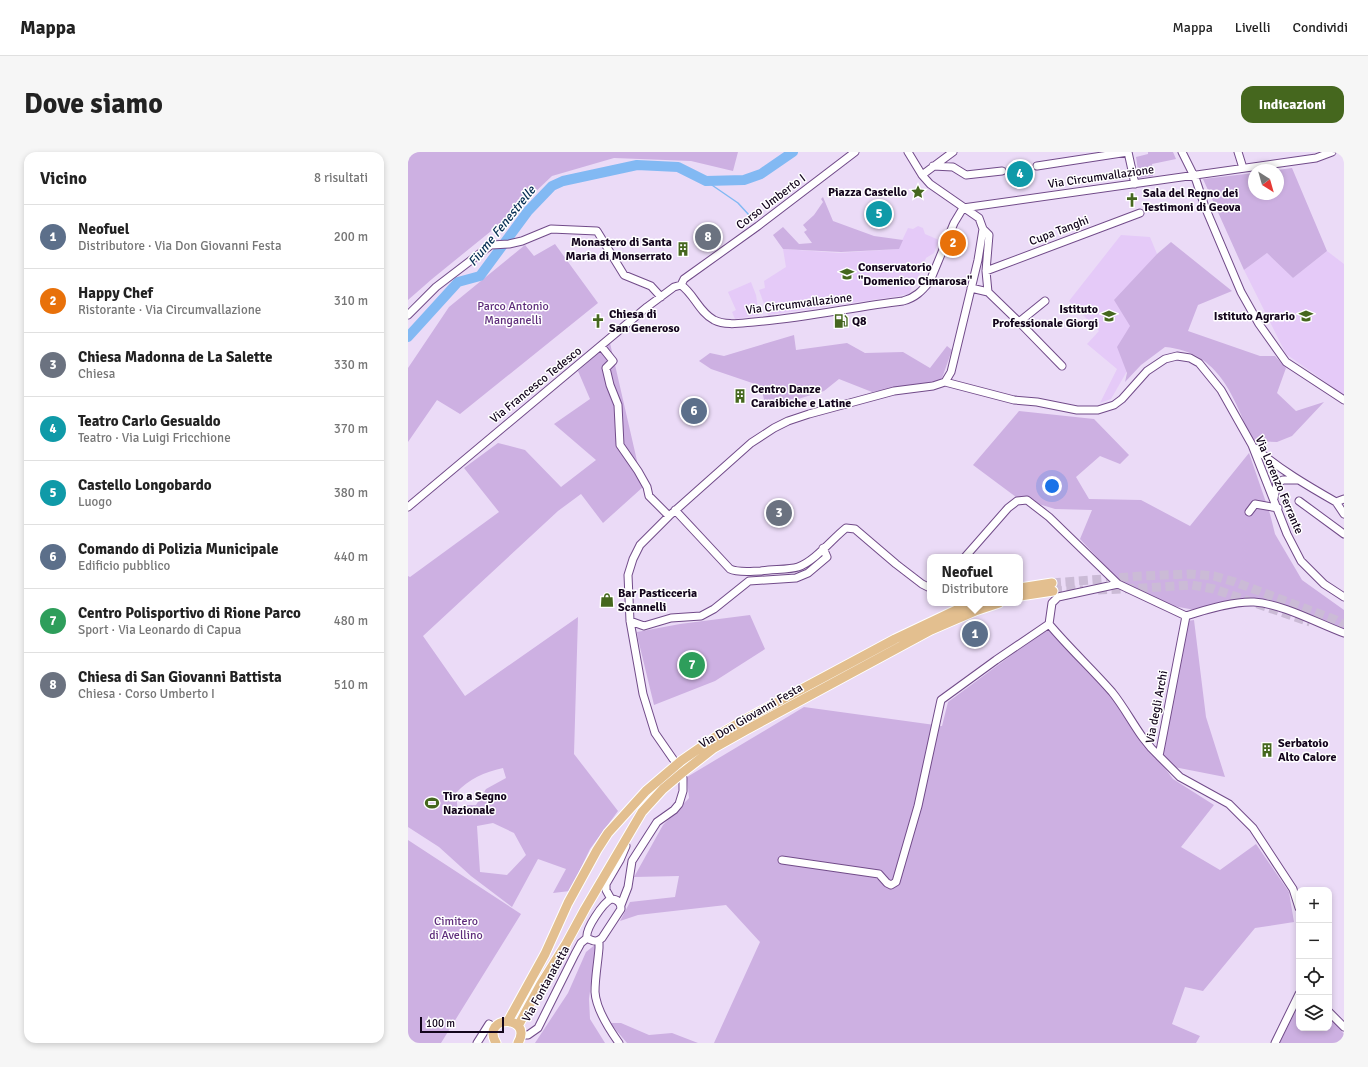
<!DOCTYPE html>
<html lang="it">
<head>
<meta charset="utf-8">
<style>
	body { margin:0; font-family:Signika,sans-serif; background:#f6f6f6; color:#222 }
	.controls { position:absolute; right:12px; bottom:12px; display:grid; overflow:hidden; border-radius:8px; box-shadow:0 2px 6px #0003 }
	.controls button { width:36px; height:36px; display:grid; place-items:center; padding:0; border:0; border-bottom:1px solid #e0e0e0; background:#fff; color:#222; font:20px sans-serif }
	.compass { position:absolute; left:840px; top:12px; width:36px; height:36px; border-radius:50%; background:#fff; box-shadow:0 2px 6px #0003; rotate:143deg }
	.scale { position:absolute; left:12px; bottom:10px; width:84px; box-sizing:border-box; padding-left:4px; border:2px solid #13051c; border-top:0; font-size:11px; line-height:14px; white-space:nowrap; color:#13051c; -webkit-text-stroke:3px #fff; paint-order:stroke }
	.you { position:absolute; left:644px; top:334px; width:14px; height:14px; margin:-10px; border:3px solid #fff; border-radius:50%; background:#1a73e8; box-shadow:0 0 0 6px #1a73e833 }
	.badge { display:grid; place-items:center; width:26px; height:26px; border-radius:50%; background:#45671e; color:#fff; font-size:13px; font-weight:700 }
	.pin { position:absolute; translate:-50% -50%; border:2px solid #fff; box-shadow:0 1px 4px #0006 }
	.popup { position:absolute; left:519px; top:402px; width:96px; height:52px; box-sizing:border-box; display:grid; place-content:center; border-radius:8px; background:#fff; filter:drop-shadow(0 1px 3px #0005); font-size:13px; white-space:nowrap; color:#767676 }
	.popup b { font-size:15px; color:#222 }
	.popup::after { content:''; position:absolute; left:50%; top:100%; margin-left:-8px; border:8px solid transparent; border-top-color:#fff }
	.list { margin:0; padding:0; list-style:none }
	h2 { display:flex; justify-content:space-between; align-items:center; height:52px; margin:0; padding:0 16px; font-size:17px }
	h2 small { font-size:13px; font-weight:400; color:#767676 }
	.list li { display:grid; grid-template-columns:26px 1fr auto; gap:12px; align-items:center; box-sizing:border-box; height:64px; padding:0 16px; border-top:1px solid #e0e0e0 }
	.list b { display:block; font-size:15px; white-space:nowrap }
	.list p { margin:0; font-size:13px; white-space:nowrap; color:#767676 }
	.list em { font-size:13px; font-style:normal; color:#767676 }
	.icon { flex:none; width:22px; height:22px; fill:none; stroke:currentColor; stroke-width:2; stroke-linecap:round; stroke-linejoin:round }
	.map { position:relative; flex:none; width:936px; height:891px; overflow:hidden; border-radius:12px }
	header { display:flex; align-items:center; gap:24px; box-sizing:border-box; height:56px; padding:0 20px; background:#fff; border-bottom:1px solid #e0e0e0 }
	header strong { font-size:19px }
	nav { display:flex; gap:22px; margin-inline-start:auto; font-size:14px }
	.intro { display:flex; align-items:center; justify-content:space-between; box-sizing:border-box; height:96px; padding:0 24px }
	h1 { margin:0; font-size:28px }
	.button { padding:10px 18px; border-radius:12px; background:#45671e; color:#fff; font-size:14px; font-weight:700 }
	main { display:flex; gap:24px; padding:0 24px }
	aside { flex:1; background:#fff; border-radius:12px; box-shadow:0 2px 6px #0003 }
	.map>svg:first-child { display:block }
	.built { fill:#e5caf8 }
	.green { fill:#cdb0e2; fill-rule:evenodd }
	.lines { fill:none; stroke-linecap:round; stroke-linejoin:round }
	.stream { stroke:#82b9f3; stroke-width:1.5 }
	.river { stroke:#82b9f3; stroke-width:10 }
	.minor-tunnel { stroke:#cbbbd6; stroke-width:7; stroke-dasharray:7 3.5; stroke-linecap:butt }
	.major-tunnel { stroke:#cbbbd6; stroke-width:9; stroke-dasharray:9 4.5; stroke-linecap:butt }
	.minor-casing { stroke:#714b89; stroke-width:9 }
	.major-casing { stroke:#fff; stroke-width:11 }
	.minor { stroke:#fff; stroke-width:7 }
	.major { stroke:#e3bf8f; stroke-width:9 }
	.labels { text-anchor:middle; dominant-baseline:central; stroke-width:3; stroke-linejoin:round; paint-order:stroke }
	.street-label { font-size:12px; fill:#13051c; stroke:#fff }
	.poi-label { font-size:12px; font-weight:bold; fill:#13051c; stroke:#fff; text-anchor:start }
	.park-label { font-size:12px; fill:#5e2d7b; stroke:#fff }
	.water-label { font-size:13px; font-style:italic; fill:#062e53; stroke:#fff }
</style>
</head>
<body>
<header>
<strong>Mappa</strong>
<nav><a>Mappa</a><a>Livelli</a><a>Condividi</a></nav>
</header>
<div class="intro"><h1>Dove siamo</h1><a class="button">Indicazioni</a></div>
<main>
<aside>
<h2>Vicino<small>8 risultati</small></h2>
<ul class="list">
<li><span class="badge" style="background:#5c6f8a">1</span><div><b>Neofuel</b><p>Distributore · Via Don Giovanni Festa</p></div><em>200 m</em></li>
<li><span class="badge" style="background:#e8710a">2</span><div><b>Happy Chef</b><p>Ristorante · Via Circumvallazione</p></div><em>310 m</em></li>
<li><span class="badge" style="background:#6b7280">3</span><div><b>Chiesa Madonna de La Salette</b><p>Chiesa</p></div><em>330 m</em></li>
<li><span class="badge" style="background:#0f9aa8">4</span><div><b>Teatro Carlo Gesualdo</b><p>Teatro · Via Luigi Fricchione</p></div><em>370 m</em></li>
<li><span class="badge" style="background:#0f9aa8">5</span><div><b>Castello Longobardo</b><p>Luogo</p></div><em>380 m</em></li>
<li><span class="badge" style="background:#5c6f8a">6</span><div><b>Comando di Polizia Municipale</b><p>Edificio pubblico</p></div><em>440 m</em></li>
<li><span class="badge" style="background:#2e9e5b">7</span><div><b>Centro Polisportivo di Rione Parco</b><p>Sport · Via Leonardo di Capua</p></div><em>480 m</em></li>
<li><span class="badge" style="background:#6b7280">8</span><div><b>Chiesa di San Giovanni Battista</b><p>Chiesa · Corso Umberto I</p></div><em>510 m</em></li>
</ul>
</aside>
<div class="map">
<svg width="936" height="891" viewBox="0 0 936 891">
	<rect width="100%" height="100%" fill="#ebdbf7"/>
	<!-- built -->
	<path class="built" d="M510,74L515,76L517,82L531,88L526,101L518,106L507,133L504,135L501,142L494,143L491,144L360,163L351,138L357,136L356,129L378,115L375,97L431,101L490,97L500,76L505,77Z
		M713,83L742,85L749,102L715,141L736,186L722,214L703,247L692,251L709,217L679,192L691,179L661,149Z
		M919,99L936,112V243L878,202L836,118L859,101L885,126Z
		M343,130L348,143L351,163L327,167L324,160L328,158L320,140Z"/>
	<!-- green -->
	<path class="green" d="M0,0H330L325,19L283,9L206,6L144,24L104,62L24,127L0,148Z
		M740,0H765L768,7L744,12L745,24L731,26L728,5L740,2Z
		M884,16L919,99L885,126L859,101L836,118L795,27L846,21V42H870L869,18Z
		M415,45L425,69L466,84L495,88L491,97L433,100L375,97L365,83L375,75L391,92L404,91L396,80L399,78L395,73L406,63L415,50L413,47Z
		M763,90L824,139L790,153L780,179L852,204H867L878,216L869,241L888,259L916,250L884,284L869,290L844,289C826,246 812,200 757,195L733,213L717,230L719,221L709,195L722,174L706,148L749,102Z
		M147,92L190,151L52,262L29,248L0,290V216L41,155L117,93L126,104Z
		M386,183L388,198L439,191L457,201L495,200L522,216L539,194L544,198L533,229L464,240L431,227L416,239L358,257L353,234L303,217L291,209L302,201L316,204Z
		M202,191L235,335L195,371L173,342L150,359L15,484L57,544L170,465L166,602L210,659L182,697L162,739L145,741L158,717L130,707L104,755L63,724L31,695L0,675V424L2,425L91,360L56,316L90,291L117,298L153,335L188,308L146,272L182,247L170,219ZM95,616L98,626L78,637L68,653H55L50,661L48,641C61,627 76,620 95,616ZM85,671L106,681L118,703L99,723L72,720L69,674Z
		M611,259L686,267L721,303L712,312L692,304L668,325L681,347L733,348L782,374L841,301L862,362L867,382L894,428L936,458V478L896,461L860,447L831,449L787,458L765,454L713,431L672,387L684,358L647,357L608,345L565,313Z
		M342,463L357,497L307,529L246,553L230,487L229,480L272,472Z
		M786,468L798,565L817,625L766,615L755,603L779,469Z
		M640,476L701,542L765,627L806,653L773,695L812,718L848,692L881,740L886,770L847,776L795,839L777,835L764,872L792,884L788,891H306L352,790L318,753L230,763L212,769L222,750L267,745L271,724L226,725L255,673L281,646L279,625L396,555L534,574L540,550Z
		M0,688L113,762L33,891H0Z
		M188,792L181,847L182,867L197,891H127L160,841L178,800Z
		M889,856H891V876H921V865L936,882V891H871Z
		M202,871H213L241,883L264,881L290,891H219Z"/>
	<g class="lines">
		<!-- stream -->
		<path class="stream" d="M298,29L330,51L341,63"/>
		<!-- river -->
		<path class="river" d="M0,185L50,130L72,124L120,59L144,34L155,29L229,13L270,15L298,29L336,28L353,22L385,0"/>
		<!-- minor-tunnel -->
		<path class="minor-tunnel" d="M594,19L629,14"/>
		<!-- major-tunnel -->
		<path class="major-tunnel" d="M644,431L733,424L782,422L806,424L827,430L928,468L936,473
			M690,438L736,436L784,433L806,437L902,470
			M645,439L675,438"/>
		<defs>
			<path id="minor" d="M774,0L788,28L797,55L833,140L851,172L878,210L936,248
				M830,0L835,16
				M525,14L545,15L558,23L594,19
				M629,14L720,0L727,32
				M514,23L545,0
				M555,56L908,6L924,0
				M575,77L581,83L578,119L580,140
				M578,119L732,61
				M273,133C286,142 291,160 306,168C318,174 333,171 346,170C396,166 445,155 495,149C507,146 514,139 522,129L546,71L555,56
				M273,133L276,127L350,74L447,0
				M563,136L580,140L611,170L637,149
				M0,163L28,135L83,93L101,92L114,89L143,77L189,79L216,123L243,134L253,145
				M611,170L654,214
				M193,194L205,209L198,216L202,233L210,253L212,293L230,319L239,335L241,344L261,364
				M537,230L606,248L629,250L669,258H690L706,253L714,247L739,219L757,207L769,204L782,206L791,211L813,238L844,293L879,382L893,409L916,432L936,445
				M847,296C871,317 900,334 928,350L936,347
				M866,346L869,331L875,328H889
				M891,349L936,382
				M928,350L936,362
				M0,355L239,155L266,135L273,133
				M267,358L322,417C330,421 344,419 353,419C363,417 381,418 390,415C407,409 424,387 438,376L447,377L488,412L514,432L522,436
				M841,360L847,352L870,356
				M557,405L600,356L609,349L619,348L641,365L710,432
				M778,464L751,604L772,625L821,652L845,676L885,737L891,756
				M778,464C796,458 828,449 846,450C875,452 909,471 936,481
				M222,469L236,474L263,466L293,464L306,457L341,429L388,426L400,421L419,405L415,396
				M751,604C731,586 721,561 704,540C684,517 661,496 641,472L644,451L650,445L710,432L778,464
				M265,607L247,581L235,542L222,469L220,423L225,407L232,393L261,364L343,291L366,276L380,269L401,262L486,239L525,234L537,230L543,220L570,108L575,77L571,66L522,32L514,23L500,0
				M374,708L471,722L479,731L483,733L488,730L510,654L533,548L588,508L641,472
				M203,747C209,747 213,750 213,757L194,786C188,791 185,789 179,786C177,777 195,751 203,747Z
				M203,747L198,738V732L212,708L218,694
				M213,753L220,735L224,709L249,670L266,658L271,652L275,639V626
				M191,789V796C190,810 187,825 187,840C188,857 201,877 211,891
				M921,860L936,875
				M113,883H120L130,876L167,802L173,791L179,786
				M69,891L81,872L87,876
				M867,891L891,842"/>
			<path id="major" d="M612,436L644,431
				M612,444L645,439
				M100,869L137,802L160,751L189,698L200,681L238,639L273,609L309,584L338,567L487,487L563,451
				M110,874L133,832L158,792L177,757L234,660L255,637L274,621L306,596L338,578L523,478L567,459L591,451
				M88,891C72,863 126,862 110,891"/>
		</defs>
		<!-- minor casing -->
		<use href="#minor" class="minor-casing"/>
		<!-- major casing -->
		<use href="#major" class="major-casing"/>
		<!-- minor -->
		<use href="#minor" class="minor"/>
		<!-- major -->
		<use href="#major" class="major"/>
	</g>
	<!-- icons -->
	<defs>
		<symbol id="sight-bare" viewBox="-9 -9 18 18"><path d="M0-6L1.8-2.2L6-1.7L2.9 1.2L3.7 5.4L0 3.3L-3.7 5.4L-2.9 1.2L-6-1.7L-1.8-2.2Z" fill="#45671e" stroke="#fff" stroke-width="2.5" paint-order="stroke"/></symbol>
		<symbol id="church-bare" viewBox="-9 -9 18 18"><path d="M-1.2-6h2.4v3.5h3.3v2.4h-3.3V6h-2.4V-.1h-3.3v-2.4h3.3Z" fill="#45671e" stroke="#fff" stroke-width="2.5" paint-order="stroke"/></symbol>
		<symbol id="building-bare" viewBox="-9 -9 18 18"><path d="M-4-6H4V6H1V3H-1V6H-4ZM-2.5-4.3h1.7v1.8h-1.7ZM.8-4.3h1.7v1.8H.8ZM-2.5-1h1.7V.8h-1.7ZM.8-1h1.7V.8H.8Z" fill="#45671e" stroke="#fff" stroke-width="2.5" paint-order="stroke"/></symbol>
		<symbol id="university-bare" viewBox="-9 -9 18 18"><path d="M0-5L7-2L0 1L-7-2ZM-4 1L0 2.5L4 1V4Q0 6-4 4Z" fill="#45671e" stroke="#fff" stroke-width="2.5" paint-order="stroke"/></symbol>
		<symbol id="school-bare" viewBox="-9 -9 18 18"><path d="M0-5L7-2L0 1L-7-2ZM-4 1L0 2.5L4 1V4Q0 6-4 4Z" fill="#45671e" stroke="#fff" stroke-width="2.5" paint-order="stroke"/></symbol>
		<symbol id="fuel-bare" viewBox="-9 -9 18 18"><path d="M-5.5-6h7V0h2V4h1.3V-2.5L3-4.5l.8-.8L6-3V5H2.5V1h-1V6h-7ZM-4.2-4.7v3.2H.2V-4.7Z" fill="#45671e" stroke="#fff" stroke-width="2.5" paint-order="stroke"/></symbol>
		<symbol id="shop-bare" viewBox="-9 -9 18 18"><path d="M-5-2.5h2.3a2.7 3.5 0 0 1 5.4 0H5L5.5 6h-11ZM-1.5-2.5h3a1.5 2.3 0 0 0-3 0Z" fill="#45671e" stroke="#fff" stroke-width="2.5" paint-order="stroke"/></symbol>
		<symbol id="stadium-bare" viewBox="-9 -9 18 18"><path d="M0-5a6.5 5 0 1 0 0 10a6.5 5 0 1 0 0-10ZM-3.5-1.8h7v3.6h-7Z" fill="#45671e" stroke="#fff" stroke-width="2.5" paint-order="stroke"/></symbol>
	</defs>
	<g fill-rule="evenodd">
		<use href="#sight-bare" x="500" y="30" width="20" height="20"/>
		<use href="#church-bare" x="714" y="38" width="20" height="20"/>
		<use href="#building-bare" x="265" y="87" width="20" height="20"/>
		<use href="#university-bare" x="429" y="112" width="20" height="20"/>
		<use href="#school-bare" x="691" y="154" width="20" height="20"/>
		<use href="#school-bare" x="888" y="154" width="20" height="20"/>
		<use href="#church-bare" x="180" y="159" width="20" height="20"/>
		<use href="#fuel-bare" x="423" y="159" width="20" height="20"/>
		<use href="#building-bare" x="322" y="234" width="20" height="20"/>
		<use href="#shop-bare" x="189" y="438" width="20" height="20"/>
		<use href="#building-bare" x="849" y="588" width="20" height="20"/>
		<use href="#stadium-bare" x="14" y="641" width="20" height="20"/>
	</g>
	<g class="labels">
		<!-- street labels -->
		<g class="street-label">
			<text transform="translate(693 25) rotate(-8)">Via Circumvallazione</text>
			<text transform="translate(363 50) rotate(-37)">Corso Umberto I</text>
			<text transform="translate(651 79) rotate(-21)">Cupa Tanghi</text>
			<text transform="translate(391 152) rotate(-7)">Via Circumvallazione</text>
			<text transform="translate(128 233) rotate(-39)">Via Francesco Tedesco</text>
			<text transform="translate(871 333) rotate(67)">Via Lorenzo Ferrante</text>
			<text transform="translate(749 555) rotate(-79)">Via degli Archi</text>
			<text transform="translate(343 564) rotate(-30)">Via Don Giovanni Festa</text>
			<text transform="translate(138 832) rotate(-61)">Via Fontanatetta</text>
		</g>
		<!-- poi labels -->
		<g class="poi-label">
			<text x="499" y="40" text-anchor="end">Piazza Castello</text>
			<text x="735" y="41">Sala del Regno dei<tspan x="735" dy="14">Testimoni di Geova</tspan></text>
			<text x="264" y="90" text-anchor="end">Monastero di Santa<tspan x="264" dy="14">Maria di Monserrato</tspan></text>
			<text x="450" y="115">Conservatorio<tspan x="450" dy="14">"Domenico Cimarosa"</tspan></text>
			<text x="690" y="157" text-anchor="end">Istituto<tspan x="690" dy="14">Professionale Giorgi</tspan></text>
			<text x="201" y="162">Chiesa di<tspan x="201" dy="14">San Generoso</tspan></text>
			<text x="887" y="164" text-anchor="end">Istituto Agrario</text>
			<text x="444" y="169">Q8</text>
			<text x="343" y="237">Centro Danze<tspan x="343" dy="14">Caraibiche e Latine</tspan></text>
			<text x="210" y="441">Bar Pasticceria<tspan x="210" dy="14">Scannelli</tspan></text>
			<text x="870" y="591">Serbatoio<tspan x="870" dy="14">Alto Calore</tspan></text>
			<text x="35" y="644">Tiro a Segno<tspan x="35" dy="14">Nazionale</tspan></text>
		</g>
		<!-- park labels -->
		<g class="park-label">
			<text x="105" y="154">Parco Antonio<tspan x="105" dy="14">Manganelli</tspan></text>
			<text x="48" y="769">Cimitero<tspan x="48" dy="14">di Avellino</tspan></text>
		</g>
		<!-- water labels -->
		<g class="water-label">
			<text transform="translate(94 74) rotate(-51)">Fiume Fenestrelle</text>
		</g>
	</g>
</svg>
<div class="controls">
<button>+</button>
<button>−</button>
<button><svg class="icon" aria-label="locate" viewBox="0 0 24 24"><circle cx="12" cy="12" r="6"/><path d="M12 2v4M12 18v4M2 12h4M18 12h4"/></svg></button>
<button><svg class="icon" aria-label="layers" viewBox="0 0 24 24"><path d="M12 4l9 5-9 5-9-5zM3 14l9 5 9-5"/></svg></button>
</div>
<svg class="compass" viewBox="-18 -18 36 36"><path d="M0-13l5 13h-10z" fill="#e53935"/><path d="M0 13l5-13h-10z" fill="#767676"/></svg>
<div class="scale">100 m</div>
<div class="you"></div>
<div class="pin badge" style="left:567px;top:482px;background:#5c6f8a">1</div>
<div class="popup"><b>Neofuel</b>Distributore</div>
<div class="pin badge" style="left:545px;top:91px;background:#e8710a">2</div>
<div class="pin badge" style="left:371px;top:361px;background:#6b7280">3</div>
<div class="pin badge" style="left:612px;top:22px;background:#0f9aa8">4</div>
<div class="pin badge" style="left:471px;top:62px;background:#0f9aa8">5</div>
<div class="pin badge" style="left:286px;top:259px;background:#5c6f8a">6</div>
<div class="pin badge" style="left:284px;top:513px;background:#2e9e5b">7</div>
<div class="pin badge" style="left:300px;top:85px;background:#6b7280">8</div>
</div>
</main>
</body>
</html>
